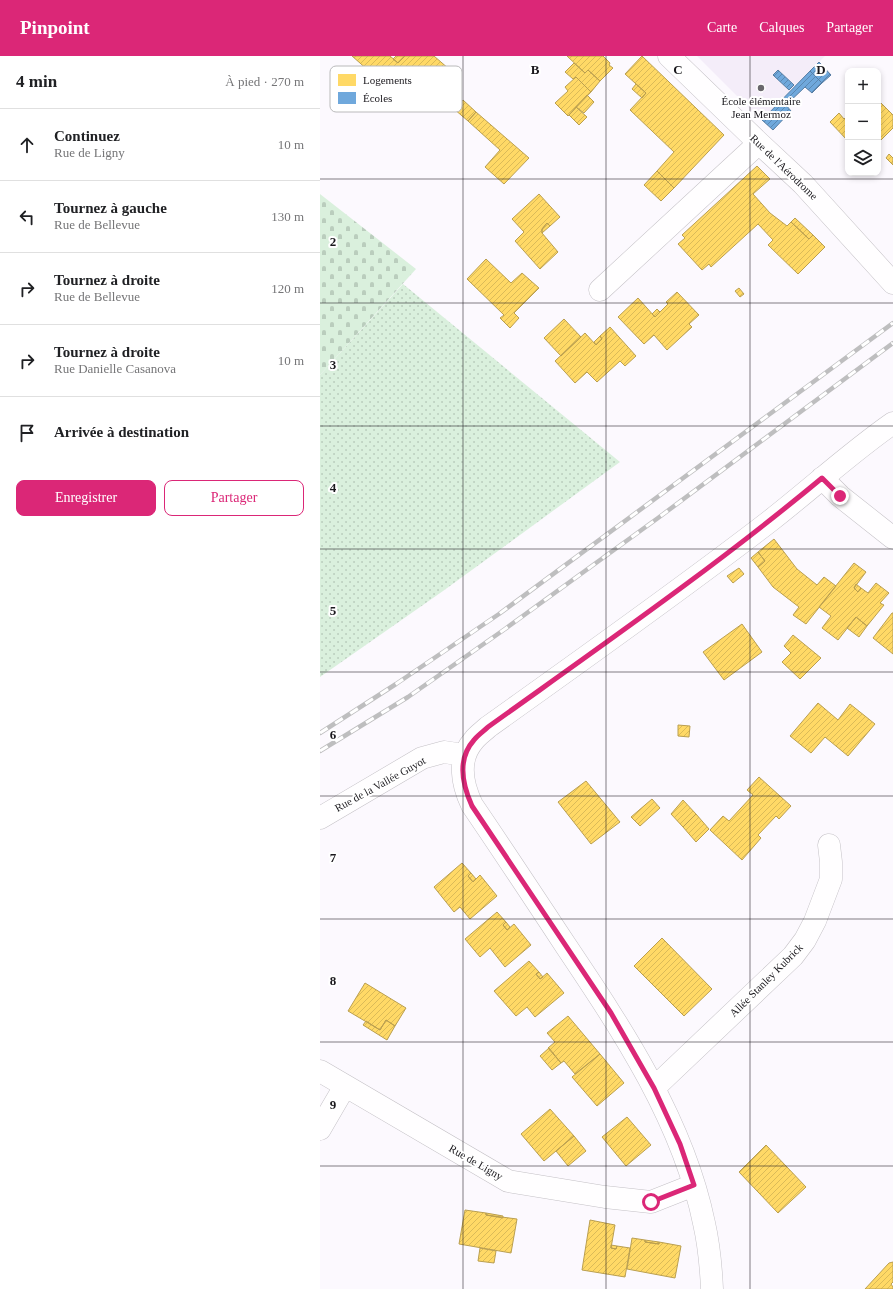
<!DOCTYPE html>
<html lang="fr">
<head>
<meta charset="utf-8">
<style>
	body { margin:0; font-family:"Times New Roman",serif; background:#f2f2f2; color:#202124 }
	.controls { position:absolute; right:12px; top:12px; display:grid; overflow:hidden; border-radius:8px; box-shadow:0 2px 6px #0003 }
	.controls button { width:36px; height:36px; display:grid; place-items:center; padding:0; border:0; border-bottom:1px solid #e0e0e0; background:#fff; color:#202124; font:20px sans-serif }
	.stop { position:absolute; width:12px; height:12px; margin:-9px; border:3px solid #db2777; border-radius:50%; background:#fff }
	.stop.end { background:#db2777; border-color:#fff; box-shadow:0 1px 4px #0008 }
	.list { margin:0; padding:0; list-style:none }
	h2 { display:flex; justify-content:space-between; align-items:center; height:52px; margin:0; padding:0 16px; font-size:17px }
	h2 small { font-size:13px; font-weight:400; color:#757577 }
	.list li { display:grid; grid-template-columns:26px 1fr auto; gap:12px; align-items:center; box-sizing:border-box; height:72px; padding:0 16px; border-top:1px solid #e0e0e0 }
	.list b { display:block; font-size:15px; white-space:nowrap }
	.list p { margin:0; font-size:13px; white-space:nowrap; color:#757577 }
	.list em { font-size:13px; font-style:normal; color:#757577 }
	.actions { display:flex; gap:8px; padding:12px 16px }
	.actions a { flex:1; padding:9px 0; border:1px solid #db2777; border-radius:8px; text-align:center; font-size:14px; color:#db2777 }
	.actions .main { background:#db2777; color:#fff }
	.icon { flex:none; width:22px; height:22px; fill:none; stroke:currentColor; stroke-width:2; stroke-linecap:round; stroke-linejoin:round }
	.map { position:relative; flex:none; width:573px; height:1233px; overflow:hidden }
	header { display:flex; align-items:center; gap:24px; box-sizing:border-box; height:56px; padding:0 20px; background:#db2777; color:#fff }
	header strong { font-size:19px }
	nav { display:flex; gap:22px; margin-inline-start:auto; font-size:14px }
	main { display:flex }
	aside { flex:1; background:#fff }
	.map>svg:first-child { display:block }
	.built { fill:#f4edf9 }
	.grass { fill:url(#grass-dots) }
	.cemetery { fill:url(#cemetery-stones) }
	.homes { fill:url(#homes-hatch); stroke:#ba9f50 }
	.schools { fill:url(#schools-hatch); stroke:#567da3 }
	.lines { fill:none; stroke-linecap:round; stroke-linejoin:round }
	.minor-casing { stroke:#c4c1c6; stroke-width:23 }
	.minor { stroke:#fffeff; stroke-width:22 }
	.rail-casing { stroke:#bebebf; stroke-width:4.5 }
	.rail { stroke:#fff; stroke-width:3; stroke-dasharray:9; stroke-linecap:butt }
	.route { stroke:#db2777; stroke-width:5 }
	.grid { fill:none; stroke:#1a181d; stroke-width:1; stroke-opacity:0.55 }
	.poi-dot { fill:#69676c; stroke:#fff; stroke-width:1.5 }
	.labels { text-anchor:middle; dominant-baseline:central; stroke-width:4; stroke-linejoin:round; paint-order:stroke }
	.poi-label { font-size:11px; fill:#1a181d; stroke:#fff }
	.street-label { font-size:11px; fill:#1a181d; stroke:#fff }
	.key { fill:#fff; stroke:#bababb; stroke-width:1 }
	.key-label { font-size:11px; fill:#1a181d }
	.grid-label { font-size:13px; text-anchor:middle; font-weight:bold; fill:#1a181d; stroke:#fff; stroke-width:4; stroke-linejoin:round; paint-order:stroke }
</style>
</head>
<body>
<header>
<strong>Pinpoint</strong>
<nav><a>Carte</a><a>Calques</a><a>Partager</a></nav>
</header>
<main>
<aside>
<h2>4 min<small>À pied · 270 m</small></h2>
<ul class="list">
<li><svg class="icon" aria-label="ahead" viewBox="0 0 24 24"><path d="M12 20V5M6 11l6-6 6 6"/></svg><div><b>Continuez</b><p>Rue de Ligny</p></div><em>10 m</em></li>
<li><svg class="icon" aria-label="left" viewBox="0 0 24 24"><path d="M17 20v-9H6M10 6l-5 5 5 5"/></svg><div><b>Tournez à gauche</b><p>Rue de Bellevue</p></div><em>130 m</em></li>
<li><svg class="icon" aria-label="right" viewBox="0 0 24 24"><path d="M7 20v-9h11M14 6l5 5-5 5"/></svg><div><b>Tournez à droite</b><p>Rue de Bellevue</p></div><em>120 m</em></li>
<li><svg class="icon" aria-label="right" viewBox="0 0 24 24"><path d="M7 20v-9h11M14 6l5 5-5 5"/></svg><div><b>Tournez à droite</b><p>Rue Danielle Casanova</p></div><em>10 m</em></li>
<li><svg class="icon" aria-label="arrive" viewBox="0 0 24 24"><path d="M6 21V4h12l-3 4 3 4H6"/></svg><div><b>Arrivée à destination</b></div></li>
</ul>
<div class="actions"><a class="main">Enregistrer</a><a>Partager</a></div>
</aside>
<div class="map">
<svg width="573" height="1233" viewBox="0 0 573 1233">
	<defs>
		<pattern id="grass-dots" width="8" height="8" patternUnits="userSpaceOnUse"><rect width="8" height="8" fill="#daf0dd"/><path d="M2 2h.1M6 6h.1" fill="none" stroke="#bacdbd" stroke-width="1.8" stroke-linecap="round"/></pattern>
		<pattern id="cemetery-stones" width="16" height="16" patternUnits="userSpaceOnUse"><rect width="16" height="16" fill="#daf0dd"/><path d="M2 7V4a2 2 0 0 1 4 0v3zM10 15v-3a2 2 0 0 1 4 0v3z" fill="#bacdbd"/></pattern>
		<pattern id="homes-hatch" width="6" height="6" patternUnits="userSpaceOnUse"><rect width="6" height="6" fill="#ffd966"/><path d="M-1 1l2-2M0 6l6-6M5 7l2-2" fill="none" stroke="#daba58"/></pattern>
		<pattern id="schools-hatch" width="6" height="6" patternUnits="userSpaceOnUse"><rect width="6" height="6" fill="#6fa8dc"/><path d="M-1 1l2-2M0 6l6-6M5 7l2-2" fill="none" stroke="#5a88b2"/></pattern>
	</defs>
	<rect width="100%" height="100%" fill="#fcf9fe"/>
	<!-- built -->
	<path class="built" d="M377,0H505L441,64Z"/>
	<!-- grass -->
	<path class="grass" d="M83,228L300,406L123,535L0,621V319Z"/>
	<!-- cemetery -->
	<path class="cemetery" d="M0,138L96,213L0,319Z"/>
	<!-- homes -->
	<path class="homes" d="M32,0H70L78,7L85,0H114L129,13L120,24L122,25L104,45L93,35L80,48L46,17L49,15Z
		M76,0H85L78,7L73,3Z
		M247,0H283L290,7L289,9L293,12L280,25L268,14L265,17Z
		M322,0L404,79L354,132L337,115L354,96L310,54L326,37L305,18Z
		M254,7L265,17L268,14L280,25L271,36L256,21L253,23L245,16Z
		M256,21L271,36L248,60L235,47L248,35L245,31Z
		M316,28L326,37L322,42L312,33Z
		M267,39L274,46L264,57L256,51Z
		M143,44L156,56L148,65L134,53Z
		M560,46L573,59V72L558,87V48Z
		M256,51L267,61L259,69L249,59Z
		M156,56L209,102L184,128L165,111L180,94L148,65Z
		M519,57L524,63L528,59V85L510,66Z
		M569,98L573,102V109L566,102Z
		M437,110L450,123L433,138L450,157L467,170L471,166L489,183L493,179L505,191L478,218L448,189L453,184L438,168L391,211L389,208L382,214L358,188L365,182L362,179Z
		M337,115L354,132L341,145L324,129Z
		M219,138L240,161L230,170L227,167L222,173V177L238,196L220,213L195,185L204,176L192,163Z
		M475,162L493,179L489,183L471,166Z
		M227,167L230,170L222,177V173Z
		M166,203L191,227L202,217L219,232L194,257L199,262L190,272L180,262L184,259L147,223Z
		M419,232L424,238L420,241L415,235Z
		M357,236L379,259L369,268L372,271L347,294L334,279L324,288L298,261L318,242L335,261L348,248L346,246Z
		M337,253L340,256L335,261L332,258Z
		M244,263L261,281L241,300L224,282Z
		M290,271L316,300L305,310L300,305L277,326L267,316L255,327L235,305L265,277L276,289L282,283L280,280Z
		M280,280L282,283L276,289L274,286Z
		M454,483L477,513L497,529L504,521L516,530L486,568L473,559L479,551L453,531L438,511L445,505L438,496Z
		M438,496L445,505L438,511L431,502Z
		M534,507L546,516L534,532L538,536L541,532L548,537L556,527L569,537L560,547L564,549L547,570L536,561L518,584L502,572L511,560L499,551Z
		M419,512L424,518L413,527L407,520Z
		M536,528L541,532L538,536L534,532Z
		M572,557H573V598L553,582Z
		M536,561L547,570L539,581L527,572Z
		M422,568L442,596L404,624L383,596Z
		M473,579L501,602L480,623L462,606L471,597L464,590Z
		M498,647L518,664L530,648L555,668L528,700L505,681L491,697L470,680Z
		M358,669L370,670L369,681L358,680Z
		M439,721L471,750L459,763L456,760L438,779L441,782L422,804L390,774L403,760L409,765L433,739L427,734Z
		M266,725L300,766L271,788L238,746Z
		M332,743L340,752L320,770L311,761Z
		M363,744L376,758L363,771L351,758Z
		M376,758L389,773L376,786L363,771Z
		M142,807L151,817L148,820L153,826L160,819L177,840L150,863L140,851L134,856L114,831Z
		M151,817L156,823L153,826L148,820Z
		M177,856L186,866L183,869L187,874L194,868L211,889L185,911L170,892L160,901L145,883Z
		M186,866L190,871L187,874L183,869Z
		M342,882L392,933L364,960L314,910Z
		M209,905L219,916L216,918L220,923L227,917L244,937L215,961L207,951L196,960L174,935Z
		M219,916L223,921L220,923L216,918Z
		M45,927L86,952L75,970L66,964L60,974L28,955Z
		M248,960L280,998L255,1018L244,1005L241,1007L228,992L235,986L227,977Z
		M66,964L75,970L67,984L43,969L46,965L60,974Z
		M229,992L241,1007L232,1014L220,1000Z
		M280,998L304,1027L277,1050L252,1021Z
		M230,1053L254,1080L224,1105L201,1078Z
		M307,1061L331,1089L306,1110L282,1081Z
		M254,1080L266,1095L248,1110L236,1095Z
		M446,1089L486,1131L458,1157L419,1116Z
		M145,1154L166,1157V1159L197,1163L191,1197L139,1188Z
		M166,1157L183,1160V1162L166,1159Z
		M270,1164L295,1169L291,1192L296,1193L297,1190L310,1192L305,1221L262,1214Z
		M312,1182L325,1184V1186L339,1188V1186L361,1190L355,1222L307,1213Z
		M325,1184L339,1186V1188L325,1186Z
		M291,1189L297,1190L296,1193L291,1192Z
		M160,1192L176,1195L174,1207L158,1205Z
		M573,1206V1226L571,1228L573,1231V1233H545L569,1207Z"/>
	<!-- schools -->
	<path class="schools" d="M499,6L511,19L502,27L490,15Z
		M458,14L474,29L469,34L453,19Z
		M490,15L502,27L492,37L485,31L466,49L471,55L453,74L442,64Z"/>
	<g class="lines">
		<defs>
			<path id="minor" d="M349,0L439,87L483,128L573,227
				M280,234L439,87
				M502,422L520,440L573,482
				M0,762L102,702L124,696L144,699
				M0,1015L188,1125L285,1141L331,1146L374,1129
				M334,1032L473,900L485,884L495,865L511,823V806L509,789
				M0,1073L25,1030
				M392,1233C391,1211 389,1189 384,1167C363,1065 303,975 246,890C215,843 184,796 152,749C142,728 137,703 154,684C158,679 164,675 168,671C263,603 358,536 450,465C491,433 530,397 573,367"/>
		</defs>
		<!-- minor casing -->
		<use href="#minor" class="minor-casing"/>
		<!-- minor -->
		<use href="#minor" class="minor"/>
		<defs>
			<path id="rail" d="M0,677L76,628L179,558L573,267
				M0,695L88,641L185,573L338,462L573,287"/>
		</defs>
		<!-- rail casing -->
		<use href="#rail" class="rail-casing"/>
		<!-- rail -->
		<use href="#rail" class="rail"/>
	</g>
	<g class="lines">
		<!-- route -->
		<path class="route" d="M331,1146L374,1129L360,1088L334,1032L291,957L152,750C142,728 137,703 154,684C158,679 164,675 168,671C281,590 395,511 502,422L520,440"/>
	</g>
	<!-- grid -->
	<path class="grid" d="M143,0V1233M286,0V1233M430,0V1233M0,123H573M0,247H573M0,370H573M0,493H573M0,616H573M0,740H573M0,863H573M0,986H573M0,1110H573"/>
	<!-- markers -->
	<circle class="poi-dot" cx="441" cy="32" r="4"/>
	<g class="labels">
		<!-- poi labels -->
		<g class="poi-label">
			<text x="441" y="45">École élémentaire<tspan x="441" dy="13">Jean Mermoz</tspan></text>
		</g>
		<!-- street labels -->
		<g class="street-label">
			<text transform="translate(464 111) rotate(44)">Rue de l'Aérodrome</text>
			<text transform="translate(60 728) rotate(-29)">Rue de la Vallée Guyot</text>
			<text transform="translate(446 924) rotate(-45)">Allée Stanley Kubrick</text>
			<text transform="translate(156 1106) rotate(30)">Rue de Ligny</text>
		</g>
	</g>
	<!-- legend -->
	<rect x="10" y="10" width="132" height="46" rx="6" class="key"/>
	<rect x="18" y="18" width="18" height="12" fill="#ffd966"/>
	<rect x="18" y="36" width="18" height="12" fill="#6fa8dc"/>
	<g class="key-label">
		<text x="43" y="28">Logements</text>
		<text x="43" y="46">Écoles</text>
	</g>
	<g class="grid-label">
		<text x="215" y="18">B</text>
		<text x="358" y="18">C</text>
		<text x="501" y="18">D</text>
		<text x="13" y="190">2</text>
		<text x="13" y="313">3</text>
		<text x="13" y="436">4</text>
		<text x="13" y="559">5</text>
		<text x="13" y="683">6</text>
		<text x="13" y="806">7</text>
		<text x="13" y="929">8</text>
		<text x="13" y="1053">9</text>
	</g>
</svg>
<div class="controls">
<button>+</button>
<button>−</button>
<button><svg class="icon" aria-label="layers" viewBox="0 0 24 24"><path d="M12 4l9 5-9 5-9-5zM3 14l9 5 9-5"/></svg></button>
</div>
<div class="stop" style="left:331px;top:1146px"></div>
<div class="stop end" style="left:520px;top:440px"></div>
</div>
</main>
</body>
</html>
